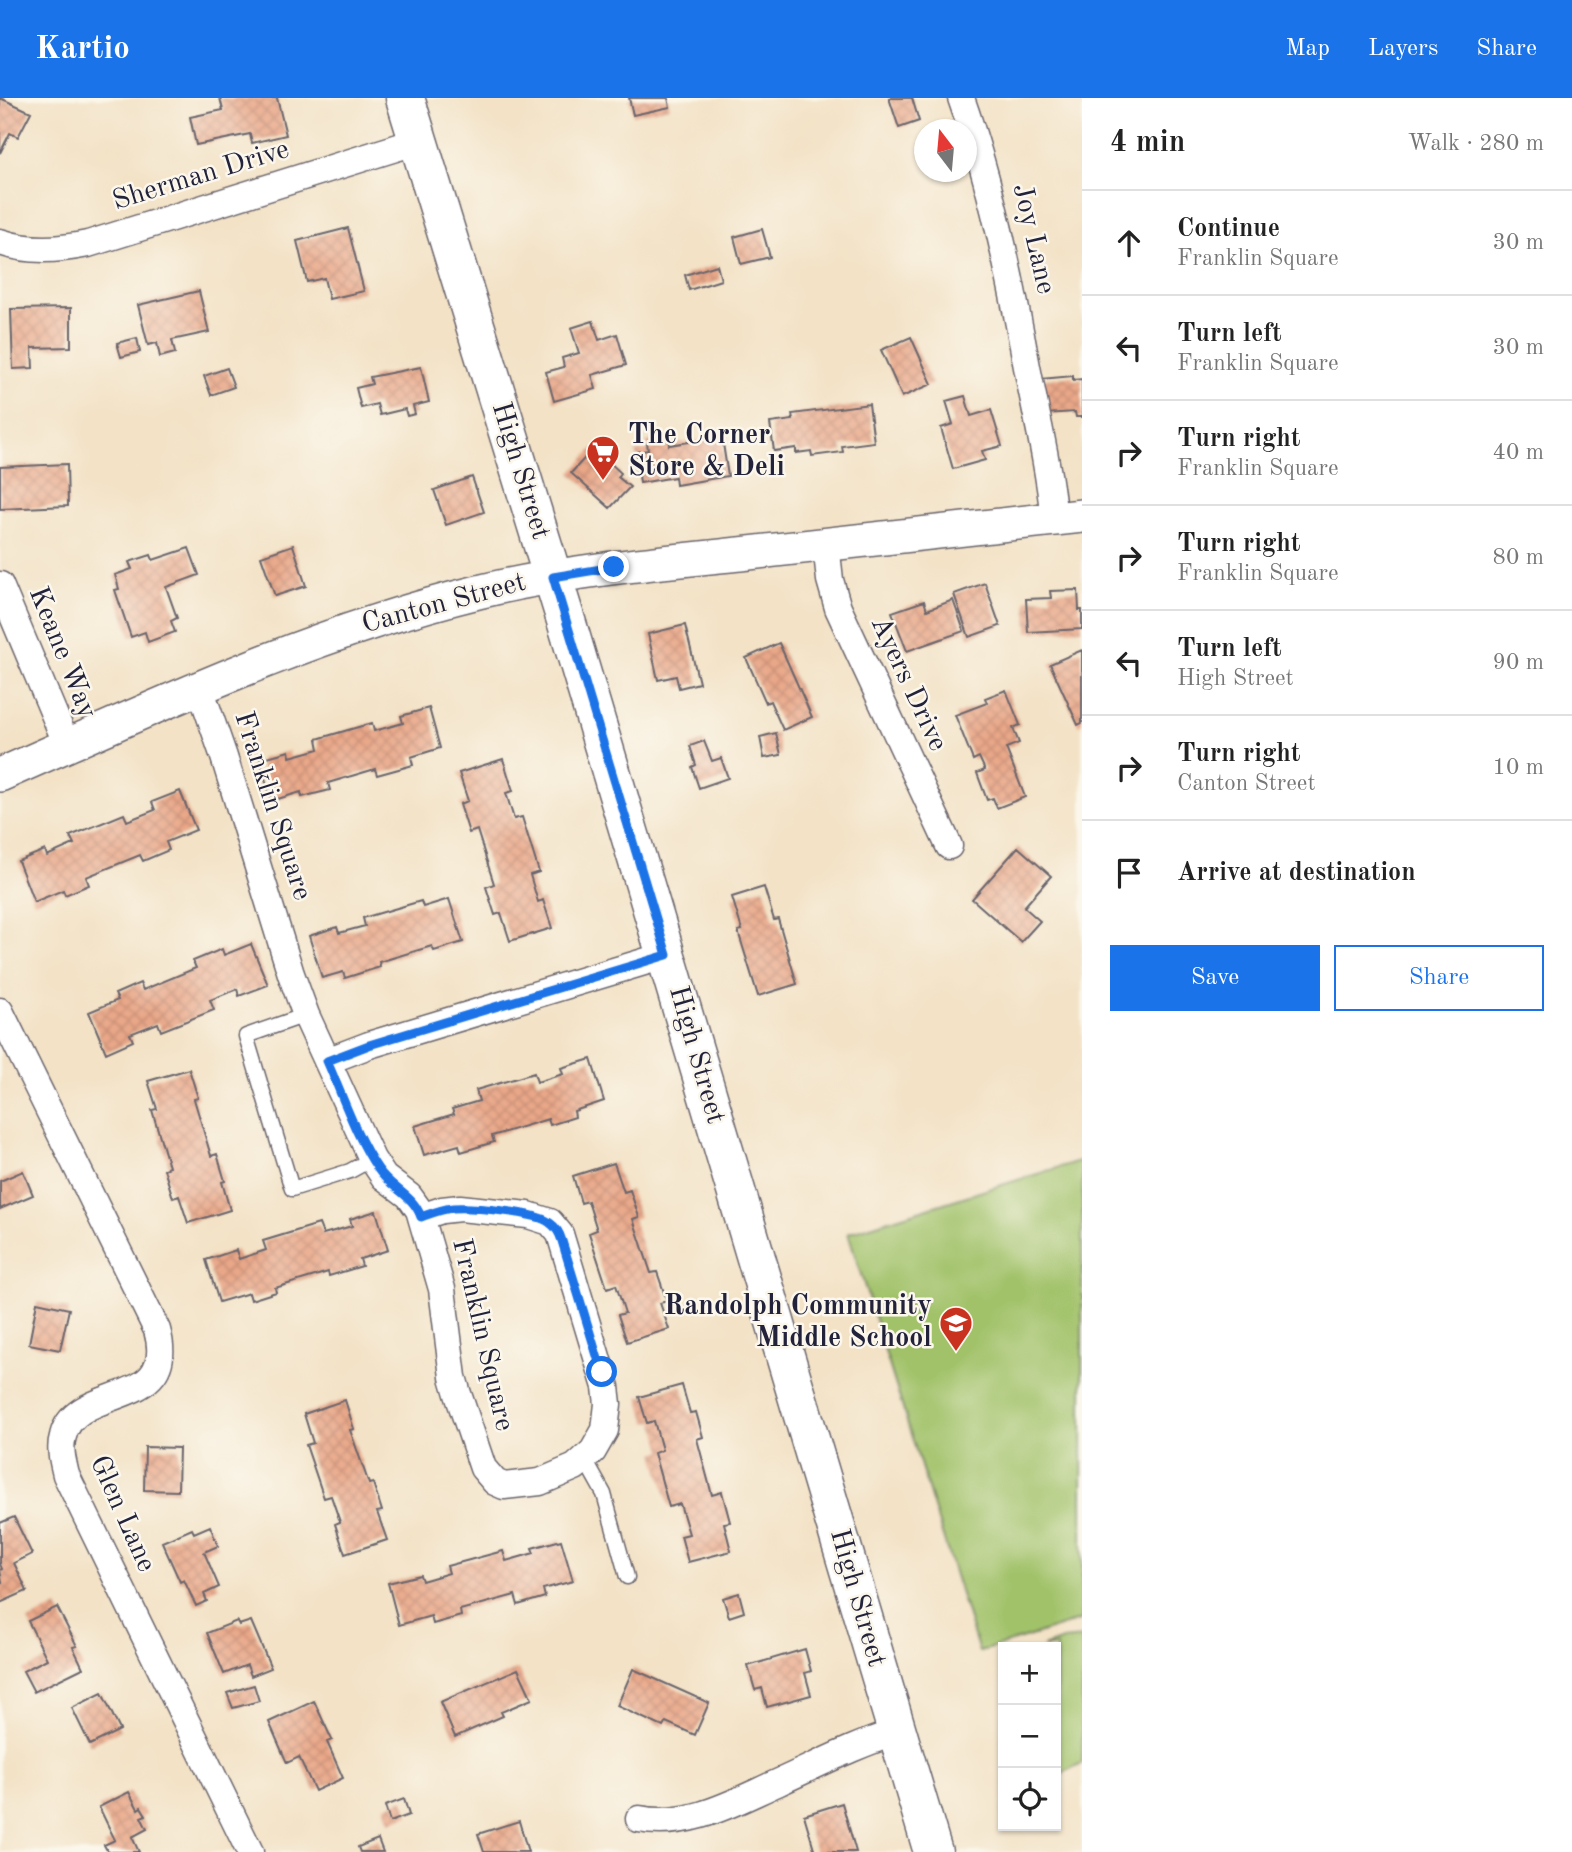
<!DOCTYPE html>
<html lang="en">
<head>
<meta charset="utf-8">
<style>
	body { margin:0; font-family:"Old Standard TT",serif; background:#f6f6f6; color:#222 }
	.controls { position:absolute; right:21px; bottom:21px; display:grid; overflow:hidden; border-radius:0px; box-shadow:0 2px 5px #0004 }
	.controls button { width:63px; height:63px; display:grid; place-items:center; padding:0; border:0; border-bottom:2px solid #e0e0e0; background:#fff; color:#222; font:35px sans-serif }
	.compass { position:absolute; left:914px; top:21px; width:63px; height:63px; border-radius:50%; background:#fff; box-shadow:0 2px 5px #0004; rotate:344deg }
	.stop { position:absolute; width:21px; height:21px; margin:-16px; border:5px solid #1a73e8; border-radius:50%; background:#fff }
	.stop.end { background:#1a73e8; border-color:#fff; box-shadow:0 2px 7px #0008 }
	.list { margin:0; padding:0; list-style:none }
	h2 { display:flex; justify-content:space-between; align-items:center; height:91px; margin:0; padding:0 28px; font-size:30px }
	h2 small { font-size:23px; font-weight:400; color:#767676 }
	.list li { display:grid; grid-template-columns:46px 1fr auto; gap:21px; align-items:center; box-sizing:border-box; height:105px; padding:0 28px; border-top:2px solid #e0e0e0 }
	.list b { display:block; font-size:26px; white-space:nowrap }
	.list p { margin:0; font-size:23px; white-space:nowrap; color:#767676 }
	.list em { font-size:23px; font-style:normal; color:#767676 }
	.actions { display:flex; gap:14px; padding:21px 28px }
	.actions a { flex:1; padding:16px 0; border:2px solid #1a73e8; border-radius:0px; text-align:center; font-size:24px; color:#1a73e8 }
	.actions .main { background:#1a73e8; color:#fff }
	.icon { flex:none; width:38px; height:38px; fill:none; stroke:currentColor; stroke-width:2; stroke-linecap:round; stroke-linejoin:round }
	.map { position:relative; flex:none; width:1082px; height:1754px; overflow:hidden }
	header { display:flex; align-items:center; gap:42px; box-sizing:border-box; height:98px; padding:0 35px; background:#1a73e8; color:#fff }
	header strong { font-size:33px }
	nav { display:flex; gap:38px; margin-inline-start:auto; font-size:24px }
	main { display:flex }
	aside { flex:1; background:#fff }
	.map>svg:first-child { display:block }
	.pitch { fill:#a2c26a; stroke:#627252; stroke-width:2 }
	.building { fill:url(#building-cross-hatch) }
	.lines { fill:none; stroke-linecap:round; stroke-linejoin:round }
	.service-casing { stroke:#6b656c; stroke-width:17 }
	.minor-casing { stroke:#6b656c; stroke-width:29 }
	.tertiary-casing { stroke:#6b656c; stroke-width:36 }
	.secondary-casing { stroke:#6b656c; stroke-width:41 }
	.service { stroke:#fff; stroke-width:14 }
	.minor { stroke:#fff; stroke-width:26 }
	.tertiary { stroke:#fff; stroke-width:33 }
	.secondary { stroke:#fff; stroke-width:38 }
	.route { stroke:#1a73e8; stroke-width:9 }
	.labels { text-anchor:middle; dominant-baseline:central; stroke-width:5; stroke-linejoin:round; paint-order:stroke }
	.street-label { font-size:28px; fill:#22223b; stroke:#fbf7ec }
	.poi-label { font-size:28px; font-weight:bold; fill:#22223b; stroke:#fbf7ec; text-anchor:start }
</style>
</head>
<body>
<header>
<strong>Kartio</strong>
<nav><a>Map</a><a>Layers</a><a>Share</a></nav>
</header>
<main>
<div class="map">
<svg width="1082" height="1754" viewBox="0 0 1082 1754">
	<defs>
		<pattern id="building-cross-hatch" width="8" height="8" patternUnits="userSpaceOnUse" patternTransform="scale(1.75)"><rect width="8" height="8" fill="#e9a788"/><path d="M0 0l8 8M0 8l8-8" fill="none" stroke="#c88f76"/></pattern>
	</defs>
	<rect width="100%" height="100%" fill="#fbf7ec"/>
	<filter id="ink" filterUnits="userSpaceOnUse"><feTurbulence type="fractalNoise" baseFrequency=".0143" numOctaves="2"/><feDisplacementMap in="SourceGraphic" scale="14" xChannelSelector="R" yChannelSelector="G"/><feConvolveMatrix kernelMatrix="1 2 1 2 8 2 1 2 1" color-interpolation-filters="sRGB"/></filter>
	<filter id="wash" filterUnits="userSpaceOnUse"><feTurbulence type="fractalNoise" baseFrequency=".00686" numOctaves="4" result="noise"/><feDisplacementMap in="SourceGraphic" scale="28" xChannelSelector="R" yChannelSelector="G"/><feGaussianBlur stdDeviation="1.57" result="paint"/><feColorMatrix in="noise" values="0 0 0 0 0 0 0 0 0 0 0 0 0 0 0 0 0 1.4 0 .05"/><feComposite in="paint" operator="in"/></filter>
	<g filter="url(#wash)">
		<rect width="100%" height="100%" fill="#f3e2c6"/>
		<!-- pitch -->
		<path class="pitch" d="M1082,1062V1522L979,1554L848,1135Z
			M1082,1540V1665L1058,1677L1056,1673V1549H1043L1063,1542Z"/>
		<g id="blocks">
			<!-- building -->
			<path class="building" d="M0,0L31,14L18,39L10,35L0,55Z
				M220,0H277L286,37L252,45L250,36L196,47L190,19L223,12Z
				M629,0H668L670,9L633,17Z
				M889,0H912L919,23L899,30Z
				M348,130L364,193L329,201L324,180L307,184L297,143Z
				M762,131L770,159L741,166L734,139Z
				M717,167L721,182L689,192L685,177Z
				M199,193L209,234L172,242L175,255L160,259L157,245L148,247L138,207Z
				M71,210V249L32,250L33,270L13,271L11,211Z
				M593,223L599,242L617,236L626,267L592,277L596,291L554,303L546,274L564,269L562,260L579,255L571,230Z
				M911,239L932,286L902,299L881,252Z
				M137,240L140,254L121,259L117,245Z
				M421,269L429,304L413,308L415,316L407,318L405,311L380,317L377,306L361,310L356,290L372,286L370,279Z
				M227,270L234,289L211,297L204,278Z
				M1073,278V282L1082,281V319H1076L1075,314L1044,316L1041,281Z
				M965,298L971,318L991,312L1002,348L982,353L985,362L953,371L941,330L953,326L946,303Z
				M869,306L874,344L842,348L843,354L812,358L811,353L796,355V350L774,353L770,325L793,322L792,316Z
				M722,339L728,378L676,387L675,379L640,385L636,354L648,352L647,344L669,341V347Z
				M594,350L621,375L618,379L630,389L610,410L571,375Z
				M67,366L68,408L0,411V369Z
				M472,379L484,414L446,427L434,392Z
				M293,447L306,488L275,498L261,458Z
				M189,450L199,477L166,489L177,520L171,523L175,534L148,544L145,534L131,539L115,492L119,491L115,477L132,471L129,464L151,457L153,462Z
				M985,485L1000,528L969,539L954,496Z
				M1078,492L1079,512H1082V531L1028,534L1026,501L1051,500L1050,493Z
				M953,502L964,533L907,553L892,514L924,503L927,512Z
				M685,527L699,585L679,590L676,578L658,582L648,536Z
				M779,545L812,619L783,632L770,603L766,605L746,560Z
				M1082,552V625L1078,627L1050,566Z
				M1006,592L1020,627L1013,630L1019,645L1006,650L1025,699L997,710L993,700L987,702L977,675L985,672L979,659L973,662L955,617L987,605L985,600Z
				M429,610L440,650L411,659L413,667L377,677L375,671L328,685L330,692L302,699L301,694L271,703L260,661L289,653L290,659L319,651L317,641L372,625L374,633L403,625L401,618Z
				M776,635L781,657L764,660L760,639Z
				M704,643L712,663L721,660L728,680L699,690L692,669L696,667L690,648Z
				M503,661L513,693L506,695L514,721L522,719L539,774L530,777L538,804L543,802L552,830L510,843L501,815L495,817L486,789L494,786L477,732L469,735L460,706L468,703L459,675Z
				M180,693L196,732L166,744L169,752L143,763L140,757L86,779L89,787L65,797L63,792L34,804L18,763L45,752L47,758L74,746L70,738L124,716L127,723L155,712L152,704Z
				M1018,749L1051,778L1024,809L1040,823L1021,844L972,801Z
				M764,789L774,822L778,821L797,886L758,898L738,833L742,832L732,799Z
				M449,801L463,844L434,853L432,848L379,864L380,869L345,880L343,874L322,880L309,838L337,829L339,835L365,828L363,820L421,803L423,809Z
				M251,846L268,887L239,898L237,891L210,902L214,912L161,933L158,925L130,936L133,943L106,955L89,914L118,902L115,896L140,885L143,892L196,870L193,863L222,851L224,857Z
				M591,961L604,1003L574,1013L575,1019L550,1027L548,1021L492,1038L494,1044L461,1054L459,1047L424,1057L415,1028L454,1016L452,1011L479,1003L476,992L534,975L537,984L563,976L561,970Z
				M189,971L198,1000L194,1001L211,1058L217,1056L225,1083L222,1084L230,1112L188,1125L179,1098L173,1100L164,1071L169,1069L152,1012L157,1011L148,983Z
				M614,1065L624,1094L630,1092L639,1119L633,1121L651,1175L657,1174L667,1203L660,1205L669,1231L627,1244L618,1217L625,1215L616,1187L607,1190L589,1135L597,1132L588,1103L581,1105L573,1078Z
				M23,1073L33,1097L0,1111V1083Z
				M376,1113L388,1152L360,1161L362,1168L329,1178L328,1174L275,1190L276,1194L251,1202L249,1195L219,1204L206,1162L236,1152L239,1161L266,1152L263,1143L319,1126L323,1136L352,1128L350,1121Z
				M37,1204L69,1211L60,1252L29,1246Z
				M682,1287L690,1315L696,1314L703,1339L697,1341L712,1397L722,1394L730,1424L724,1425L731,1453L688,1464L681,1438L689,1436L680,1406L669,1409L654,1355L662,1352L654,1323L647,1325L639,1299Z
				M345,1302L354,1331L350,1332L369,1386L373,1385L382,1413L377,1414L387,1442L345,1456L335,1426L340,1424L331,1398L324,1400L306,1347L313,1345L304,1316Z
				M145,1349L179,1350L178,1393L144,1392Z
				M14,1419L32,1456L14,1465L27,1493L0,1505V1485L2,1484L0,1472L2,1471L0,1466V1425Z
				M210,1428L218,1448L204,1454L219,1489L204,1496L207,1503L196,1508L184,1482L180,1484L162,1444L192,1431L194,1435Z
				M561,1442L573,1483L543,1491L545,1499L518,1507L515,1497L460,1512L461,1518L433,1526L431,1518L399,1527L388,1485L420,1477L422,1483L449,1475L447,1468L503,1453L506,1463L534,1455L532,1450Z
				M739,1495L744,1514L729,1519L723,1500Z
				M57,1509L77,1548L73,1549L83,1570L34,1594L23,1573L47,1561L28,1523Z
				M237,1523L239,1527L251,1523L271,1570L251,1578L247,1567L224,1576L207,1535Z
				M805,1551L811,1573L805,1575L811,1597L767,1609L762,1590L755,1592L748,1568Z
				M518,1571L532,1601L501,1614L503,1618L455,1639L440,1604Z
				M633,1571L709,1605L695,1637L666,1624L663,1629L617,1608Z
				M254,1587L259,1603L233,1610L227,1595Z
				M102,1595L120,1632L90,1647L72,1610Z
				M314,1603L332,1642L327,1644L343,1680L315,1693L299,1659L287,1665L269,1624Z
				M129,1694L138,1711L141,1709L146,1717L141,1719L147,1731L132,1739L139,1754H108L104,1747L115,1742L99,1709Z
				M404,1701L409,1717L390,1724L385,1708Z
				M842,1705L856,1754H815L804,1717Z
				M519,1723L528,1754H484L478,1736Z
				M378,1741L383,1754H360L358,1749Z"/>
		</g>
	</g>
	<g filter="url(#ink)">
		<use href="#blocks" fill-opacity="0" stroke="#6b656c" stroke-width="2"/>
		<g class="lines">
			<defs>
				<path id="service" d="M306,917L246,938L292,1091L350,1073L372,1061
					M585,1362L604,1396L627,1479"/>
				<path id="minor" d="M961,0C992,88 1010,178 1027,269C1037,320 1049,370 1054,422
					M0,144C30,154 58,152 88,146L418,43
					M826,446L830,482L838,510L949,748
					M0,487L67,647
					M200,590L224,659L291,876L306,917L372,1061L384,1079L409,1098L419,1112L442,1191L453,1279L458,1296L483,1370L495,1384L504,1388L540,1384L575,1369L593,1353L605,1332L608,1306L606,1289L560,1136L550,1124L528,1117L460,1110L442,1112L421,1119
					M0,913L157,1232C180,1313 76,1284 63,1338C59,1351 63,1364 66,1377L250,1754
					M327,963L369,947L667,857
					M639,1721C688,1731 734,1704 777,1685C817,1667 855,1647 897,1634"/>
				<path id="tertiary" d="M0,677C157,608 311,535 478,494C564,473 652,465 740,456C854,443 968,431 1082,418"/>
				<path id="secondary" d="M405,0L568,529L933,1754"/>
			</defs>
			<!-- service casing -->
			<use href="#service" class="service-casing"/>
			<!-- minor casing -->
			<use href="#minor" class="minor-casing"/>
			<!-- tertiary casing -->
			<use href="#tertiary" class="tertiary-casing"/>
			<!-- secondary casing -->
			<use href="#secondary" class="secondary-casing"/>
			<!-- service -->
			<use href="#service" class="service"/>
			<!-- minor -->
			<use href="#minor" class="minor"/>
			<!-- tertiary -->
			<use href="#tertiary" class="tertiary"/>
			<!-- secondary -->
			<use href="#secondary" class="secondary"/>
		</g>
	</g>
	<g class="lines" filter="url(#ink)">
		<!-- route -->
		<path class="route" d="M602,1274L562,1143C560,1136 556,1129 550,1125C538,1114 471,1109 453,1110C442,1111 432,1115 421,1119C413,1096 391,1091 378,1071C356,1039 343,999 327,963L369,947L667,857L553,479L614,469"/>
	</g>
	<!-- icons -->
	<defs>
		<symbol id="supermarket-pin" viewBox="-11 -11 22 30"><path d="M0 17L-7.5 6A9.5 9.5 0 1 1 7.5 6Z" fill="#c8321e" stroke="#fbf7ec"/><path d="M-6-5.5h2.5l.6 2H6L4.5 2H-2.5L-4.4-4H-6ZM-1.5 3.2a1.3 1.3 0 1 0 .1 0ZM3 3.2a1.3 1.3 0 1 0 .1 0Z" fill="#fff"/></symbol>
		<symbol id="school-pin" viewBox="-11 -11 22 30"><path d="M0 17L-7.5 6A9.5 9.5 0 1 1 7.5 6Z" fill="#c8321e" stroke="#fbf7ec"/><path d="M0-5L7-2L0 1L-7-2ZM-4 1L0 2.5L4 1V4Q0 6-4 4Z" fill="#fff"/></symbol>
	</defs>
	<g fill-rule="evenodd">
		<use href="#supermarket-pin" x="584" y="335" width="38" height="52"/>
		<use href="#school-pin" x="937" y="1206" width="38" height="52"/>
	</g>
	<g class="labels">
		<!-- street labels -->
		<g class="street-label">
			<text transform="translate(201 78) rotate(-17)">Sherman Drive</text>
			<text transform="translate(1033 141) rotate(77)">Joy Lane</text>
			<text transform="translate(520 373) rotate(73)">High Street</text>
			<text transform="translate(444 506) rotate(-15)">Canton Street</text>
			<text transform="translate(62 555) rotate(68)">Keane Way</text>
			<text transform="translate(908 586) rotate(65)">Ayers Drive</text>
			<text transform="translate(272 708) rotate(72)">Franklin Square</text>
			<text transform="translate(696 957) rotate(74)">High Street</text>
			<text transform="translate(482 1237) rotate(77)">Franklin Square</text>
			<text transform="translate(122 1416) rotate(66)">Glen Lane</text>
			<text transform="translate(857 1500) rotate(74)">High Street</text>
		</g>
		<!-- poi labels -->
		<g class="poi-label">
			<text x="628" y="338">The Corner<tspan x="628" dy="32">Store &amp; Deli</tspan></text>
			<text x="932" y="1209" text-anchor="end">Randolph Community<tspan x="932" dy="32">Middle School</tspan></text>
		</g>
	</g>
</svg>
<div class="controls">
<button>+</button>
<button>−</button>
<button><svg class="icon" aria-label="locate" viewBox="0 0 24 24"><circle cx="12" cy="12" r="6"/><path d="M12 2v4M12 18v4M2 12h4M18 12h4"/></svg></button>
</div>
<svg class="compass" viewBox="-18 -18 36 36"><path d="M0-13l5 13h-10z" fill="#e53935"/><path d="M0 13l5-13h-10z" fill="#767676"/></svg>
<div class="stop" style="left:602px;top:1274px"></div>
<div class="stop end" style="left:614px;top:469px"></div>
</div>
<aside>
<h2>4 min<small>Walk · 280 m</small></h2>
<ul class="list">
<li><svg class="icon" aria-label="ahead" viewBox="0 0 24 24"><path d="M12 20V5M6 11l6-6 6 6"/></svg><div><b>Continue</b><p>Franklin Square</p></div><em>30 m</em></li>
<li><svg class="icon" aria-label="left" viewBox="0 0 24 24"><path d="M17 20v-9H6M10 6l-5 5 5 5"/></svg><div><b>Turn left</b><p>Franklin Square</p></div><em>30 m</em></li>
<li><svg class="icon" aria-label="right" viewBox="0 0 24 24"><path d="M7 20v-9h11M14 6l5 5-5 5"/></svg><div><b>Turn right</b><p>Franklin Square</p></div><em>40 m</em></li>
<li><svg class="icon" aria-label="right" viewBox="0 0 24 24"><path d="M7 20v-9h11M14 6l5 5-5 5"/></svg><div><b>Turn right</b><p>Franklin Square</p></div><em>80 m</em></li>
<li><svg class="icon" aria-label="left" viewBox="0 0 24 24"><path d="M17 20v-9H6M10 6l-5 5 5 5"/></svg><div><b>Turn left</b><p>High Street</p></div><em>90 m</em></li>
<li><svg class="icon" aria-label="right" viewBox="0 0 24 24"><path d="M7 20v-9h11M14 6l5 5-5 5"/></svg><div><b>Turn right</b><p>Canton Street</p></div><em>10 m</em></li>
<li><svg class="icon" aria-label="arrive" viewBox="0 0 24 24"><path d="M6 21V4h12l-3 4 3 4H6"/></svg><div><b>Arrive at destination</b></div></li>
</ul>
<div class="actions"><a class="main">Save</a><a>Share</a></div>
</aside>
</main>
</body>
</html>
